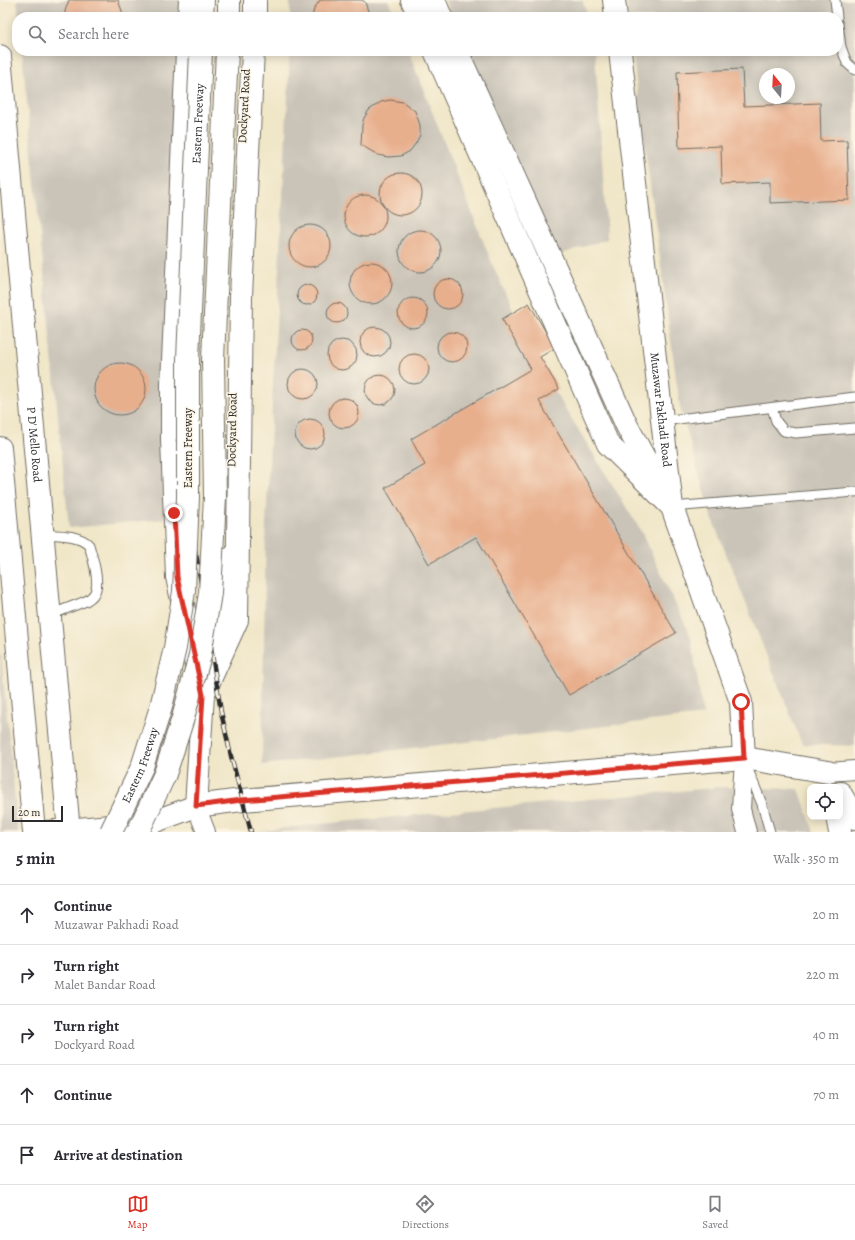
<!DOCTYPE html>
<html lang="en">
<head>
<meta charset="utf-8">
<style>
	body { margin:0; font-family:Alegreya,serif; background:#f7f7f7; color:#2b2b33 }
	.controls { position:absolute; right:12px; bottom:12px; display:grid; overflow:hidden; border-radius:8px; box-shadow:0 2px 10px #0003 }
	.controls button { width:36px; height:36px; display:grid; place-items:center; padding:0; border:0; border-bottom:1px solid #e1e1e2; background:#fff; color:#2b2b33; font:20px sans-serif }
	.compass { position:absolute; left:759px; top:68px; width:36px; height:36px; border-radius:50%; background:#fff; box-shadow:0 2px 10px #0003; rotate:342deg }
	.scale { position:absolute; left:12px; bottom:10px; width:51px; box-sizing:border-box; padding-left:4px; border:2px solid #2b2b2b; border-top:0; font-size:11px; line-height:14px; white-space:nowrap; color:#2b2b2b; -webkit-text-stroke:3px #fcf5e5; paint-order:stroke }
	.stop { position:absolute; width:12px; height:12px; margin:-9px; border:3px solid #d93025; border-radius:50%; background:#fff }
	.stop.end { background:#d93025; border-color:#fff; box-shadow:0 1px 4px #0008 }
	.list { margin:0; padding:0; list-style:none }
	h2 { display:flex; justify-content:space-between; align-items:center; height:52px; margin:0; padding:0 16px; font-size:17px }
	h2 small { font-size:13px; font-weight:400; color:#7c7c81 }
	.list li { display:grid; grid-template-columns:26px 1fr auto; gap:12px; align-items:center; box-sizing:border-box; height:60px; padding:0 16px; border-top:1px solid #e1e1e2 }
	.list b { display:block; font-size:15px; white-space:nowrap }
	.list p { margin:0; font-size:13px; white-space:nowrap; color:#7c7c81 }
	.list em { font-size:13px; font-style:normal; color:#7c7c81 }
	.icon { flex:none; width:22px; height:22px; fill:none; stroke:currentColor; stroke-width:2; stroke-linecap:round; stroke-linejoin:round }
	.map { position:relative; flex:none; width:855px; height:832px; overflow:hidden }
	.search { position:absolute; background:#fff; box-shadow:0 2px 10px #0003; left:12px; right:12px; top:12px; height:44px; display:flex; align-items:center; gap:10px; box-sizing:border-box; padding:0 14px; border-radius:16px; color:#7c7c81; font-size:15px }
	.sheet { height:352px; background:#fff }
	nav { display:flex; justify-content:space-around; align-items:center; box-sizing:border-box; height:56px; border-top:1px solid #e1e1e2; background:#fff; font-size:11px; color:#7c7c81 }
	nav a { display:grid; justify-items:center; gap:2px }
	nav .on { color:#d93025 }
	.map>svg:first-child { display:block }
	.industrial { fill:#c9c3b8; fill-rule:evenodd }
	.building { fill:#e8af8d }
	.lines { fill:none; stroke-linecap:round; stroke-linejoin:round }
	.service-casing { stroke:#706c62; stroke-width:11 }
	.minor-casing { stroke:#706c62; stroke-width:20 }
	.tertiary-casing { stroke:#706c62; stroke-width:24 }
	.primary-casing { stroke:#706c62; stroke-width:24 }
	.motorway-casing { stroke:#706c62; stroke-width:24 }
	.service { stroke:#fff; stroke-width:9 }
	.minor { stroke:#fff; stroke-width:18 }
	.tertiary { stroke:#fff; stroke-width:22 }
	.primary { stroke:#fff; stroke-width:22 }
	.motorway { stroke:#fff; stroke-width:22 }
	.rail-casing { stroke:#2b2b2b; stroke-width:4.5 }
	.rail { stroke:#fcf5e5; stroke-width:3; stroke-dasharray:9; stroke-linecap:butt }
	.motorway-bridge-casing { stroke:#706c62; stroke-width:24; stroke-linecap:butt }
	.motorway-bridge { stroke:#fff; stroke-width:22 }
	.route { stroke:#d93025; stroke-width:5 }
	.labels { text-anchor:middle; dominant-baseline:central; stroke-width:3; stroke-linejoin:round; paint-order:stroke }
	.street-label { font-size:12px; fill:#2b2b2b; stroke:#fcf5e5 }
</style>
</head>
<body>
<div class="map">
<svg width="855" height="832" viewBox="0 0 855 832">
	<rect width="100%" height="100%" fill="#fcf5e5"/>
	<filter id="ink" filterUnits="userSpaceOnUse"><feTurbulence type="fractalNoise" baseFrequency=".025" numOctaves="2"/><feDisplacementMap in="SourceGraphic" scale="8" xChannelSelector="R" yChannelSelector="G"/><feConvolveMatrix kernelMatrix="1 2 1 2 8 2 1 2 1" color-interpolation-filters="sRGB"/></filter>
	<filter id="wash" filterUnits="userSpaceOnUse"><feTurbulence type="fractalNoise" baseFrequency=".012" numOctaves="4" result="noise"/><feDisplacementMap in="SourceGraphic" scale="16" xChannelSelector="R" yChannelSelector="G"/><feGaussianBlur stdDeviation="0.9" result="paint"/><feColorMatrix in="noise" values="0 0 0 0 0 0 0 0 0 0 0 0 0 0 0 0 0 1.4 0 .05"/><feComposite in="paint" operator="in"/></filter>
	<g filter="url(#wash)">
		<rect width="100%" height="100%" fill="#f0e6c8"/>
		<!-- industrial -->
		<path class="industrial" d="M17,0H182L181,17H19Z
			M290,0H388L395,17H290Z
			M445,0H582L588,17H452Z
			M626,0H855V746L802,744L711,516L680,407L632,51H838V17H628ZM765,74H789V98H765Z
			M22,51H180L164,448V519L69,528Z
			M289,51H408L493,266L536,361L642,533L691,637L703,715L262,765L266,524L289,76Z
			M467,51H595L607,239L555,256Z
			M0,646L18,832H0Z
			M722,787L799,789L814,832H258L309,825Z"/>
		<g id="blocks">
			<!-- building -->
			<path class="building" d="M69,0H118L122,11V17H65V11Z
				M320,0H362L365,2L370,17H312L314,9Z
				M742,69L744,106L820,103L821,141L847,140L849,200L770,203V182L722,184L721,146L679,148L677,72Z
				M390,100L403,102L415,111L420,125V135L416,143L410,151L401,156L388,157L378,155L361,145L362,125L364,118L369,110L381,102Z
				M380 194a21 21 0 1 1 42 0a21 21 0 1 1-42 0Z
				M344 216a21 21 0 1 1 42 0a21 21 0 1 1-42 0Z
				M289 246a21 21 0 1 1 42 0a21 21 0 1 1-42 0Z
				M399 251a21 21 0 1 1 42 0a21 21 0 1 1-42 0Z
				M350 283a21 21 0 1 1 42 0a21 21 0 1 1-42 0Z
				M433 294a15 15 0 1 1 30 0a15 15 0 1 1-30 0Z
				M297 295a10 10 0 1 1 20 0a10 10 0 1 1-20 0Z
				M398 313a15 15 0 1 1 30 0a15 15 0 1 1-30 0Z
				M327 313a10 10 0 1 1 20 0a10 10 0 1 1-20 0Z
				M529,303L555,348L540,357L559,389L539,401L676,633L569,695L476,537L429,564L385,488L425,465L411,439L531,369L502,319Z
				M360 342a15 15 0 1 1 30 0a15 15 0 1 1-30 0Z
				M292 340a10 10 0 1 1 20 0a10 10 0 1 1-20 0Z
				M437 347a15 15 0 1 1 30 0a15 15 0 1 1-30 0Z
				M327 355a15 15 0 1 1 30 0a15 15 0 1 1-30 0Z
				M399 369a15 15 0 1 1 30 0a15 15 0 1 1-30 0Z
				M94 389a26 26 0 1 1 52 0a26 26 0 1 1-52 0Z
				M288 384a15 15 0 1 1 30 0a15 15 0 1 1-30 0Z
				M365 390a15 15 0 1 1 30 0a15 15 0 1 1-30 0Z
				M329 413a15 15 0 1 1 30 0a15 15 0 1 1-30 0Z
				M295 434a15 15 0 1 1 30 0a15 15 0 1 1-30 0Z"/>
		</g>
	</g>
	<g filter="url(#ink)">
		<use href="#blocks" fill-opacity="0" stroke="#706c62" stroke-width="1"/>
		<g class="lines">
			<defs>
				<path id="service" d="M835,0L837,17
					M838,24L841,47L847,63L855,70
					M772,408L776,421L784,431L796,433L855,428
					M662,421L855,397
					M672,507L855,492
					M42,534C56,535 79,534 89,545C92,556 99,577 96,589C95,595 91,598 86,601L50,615
					M747,767L762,804L770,832"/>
				<path id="minor" d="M744,758L741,809L747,832
					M828,772L855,770
					M196,806L206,832"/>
				<g id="tertiary">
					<path d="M412,0L420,17"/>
					<path d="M434,0L441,17"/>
					<path d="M614,0L616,17"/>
					<path d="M189,17L190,0"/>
					<path d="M187,51L172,383V439L177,577L197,670"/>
					<path d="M435,51L608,444L672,507"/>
					<path d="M457,51L627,426L659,485"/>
					<path id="s1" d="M620,51L672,507L741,702L744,758"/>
					<path d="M840,793L855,818"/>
					<path d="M196,806L203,695L228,580L229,558"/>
					<path d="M837,817L840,832"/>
					<path d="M46,832L153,822L196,806L242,800L744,758L828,772"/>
				</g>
				<g id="primary">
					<path id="s2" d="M0,56L69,832"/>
					<path d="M0,448L34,832"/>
				</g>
				<path id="motorway" d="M202,17L203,0
					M229,17V0
					M255,17V0
					M203,695L237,620L241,296L253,51"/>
			</defs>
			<!-- service casing -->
			<use href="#service" class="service-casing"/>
			<!-- minor casing -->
			<use href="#minor" class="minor-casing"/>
			<!-- tertiary casing -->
			<use href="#tertiary" class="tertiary-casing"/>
			<!-- primary casing -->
			<use href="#primary" class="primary-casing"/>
			<!-- motorway casing -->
			<use href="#motorway" class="motorway-casing"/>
			<!-- service -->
			<use href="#service" class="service"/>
			<!-- minor -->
			<use href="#minor" class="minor"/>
			<!-- tertiary -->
			<use href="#tertiary" class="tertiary"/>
			<!-- primary -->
			<use href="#primary" class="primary"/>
			<!-- motorway -->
			<use href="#motorway" class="motorway"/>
			<defs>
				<path id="rail" d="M178,440L184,492L199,570L221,712L231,756L251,832"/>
			</defs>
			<!-- rail casing -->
			<use href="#rail" class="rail-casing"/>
			<!-- rail -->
			<use href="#rail" class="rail"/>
			<defs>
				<g id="motorway-bridge">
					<path id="s3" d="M111,832L142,767L161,707L175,648L184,591L188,497V359L201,51"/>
					<path d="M138,832L165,774L183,718L200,655L210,593L215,497L213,359L227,51"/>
				</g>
			</defs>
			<!-- motorway-bridge casing -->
			<use href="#motorway-bridge" class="motorway-bridge-casing"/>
			<!-- motorway-bridge -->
			<use href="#motorway-bridge" class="motorway-bridge"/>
		</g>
	</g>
	<g class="lines" filter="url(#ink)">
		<!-- route -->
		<path class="route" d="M174,513L177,577L203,695L196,806L242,800L744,758L741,702"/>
	</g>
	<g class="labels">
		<!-- street labels -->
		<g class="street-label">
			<text transform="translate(244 106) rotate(-87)">Dockyard Road</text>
			<text stroke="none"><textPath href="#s3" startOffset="721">Eastern Freeway</textPath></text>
			<text stroke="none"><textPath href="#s1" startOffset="361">Muzawar Pakhadi Road</textPath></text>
			<text transform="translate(232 430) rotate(-89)">Dockyard Road</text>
			<text stroke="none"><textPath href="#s2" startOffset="390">P D' Mello Road</textPath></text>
			<text transform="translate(188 448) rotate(-90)">Eastern Freeway</text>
			<text stroke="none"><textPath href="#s3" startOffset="73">Eastern Freeway</textPath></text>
		</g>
	</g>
</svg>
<div class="controls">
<button><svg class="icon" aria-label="locate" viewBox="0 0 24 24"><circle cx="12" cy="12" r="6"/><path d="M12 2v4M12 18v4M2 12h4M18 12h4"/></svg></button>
</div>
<svg class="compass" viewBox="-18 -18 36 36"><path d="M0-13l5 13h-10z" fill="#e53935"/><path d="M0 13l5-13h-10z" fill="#7c7c81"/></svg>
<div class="scale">20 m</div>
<div class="stop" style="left:741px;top:702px"></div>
<div class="stop end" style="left:174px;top:513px"></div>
<div class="search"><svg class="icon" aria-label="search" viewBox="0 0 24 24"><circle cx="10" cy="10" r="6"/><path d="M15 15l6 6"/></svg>Search here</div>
</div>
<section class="sheet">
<h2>5 min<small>Walk · 350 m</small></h2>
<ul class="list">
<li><svg class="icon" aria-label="ahead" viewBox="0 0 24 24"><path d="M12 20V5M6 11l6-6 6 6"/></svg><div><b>Continue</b><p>Muzawar Pakhadi Road</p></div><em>20 m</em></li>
<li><svg class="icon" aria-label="right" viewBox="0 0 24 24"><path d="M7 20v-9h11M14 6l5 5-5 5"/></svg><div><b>Turn right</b><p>Malet Bandar Road</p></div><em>220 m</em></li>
<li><svg class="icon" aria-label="right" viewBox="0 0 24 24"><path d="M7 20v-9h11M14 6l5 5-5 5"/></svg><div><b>Turn right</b><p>Dockyard Road</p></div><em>40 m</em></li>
<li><svg class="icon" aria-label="ahead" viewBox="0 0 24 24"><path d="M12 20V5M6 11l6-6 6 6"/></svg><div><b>Continue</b></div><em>70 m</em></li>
<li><svg class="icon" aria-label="arrive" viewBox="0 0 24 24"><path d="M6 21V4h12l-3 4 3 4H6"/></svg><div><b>Arrive at destination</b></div></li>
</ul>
</section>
<nav>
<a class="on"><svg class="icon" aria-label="map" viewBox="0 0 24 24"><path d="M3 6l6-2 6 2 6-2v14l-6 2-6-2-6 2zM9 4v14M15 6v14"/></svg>Map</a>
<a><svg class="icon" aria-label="directions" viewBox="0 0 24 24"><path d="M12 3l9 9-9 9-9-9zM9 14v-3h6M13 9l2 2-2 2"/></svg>Directions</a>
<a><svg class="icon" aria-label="saved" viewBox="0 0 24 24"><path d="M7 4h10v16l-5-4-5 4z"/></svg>Saved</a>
</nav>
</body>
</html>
